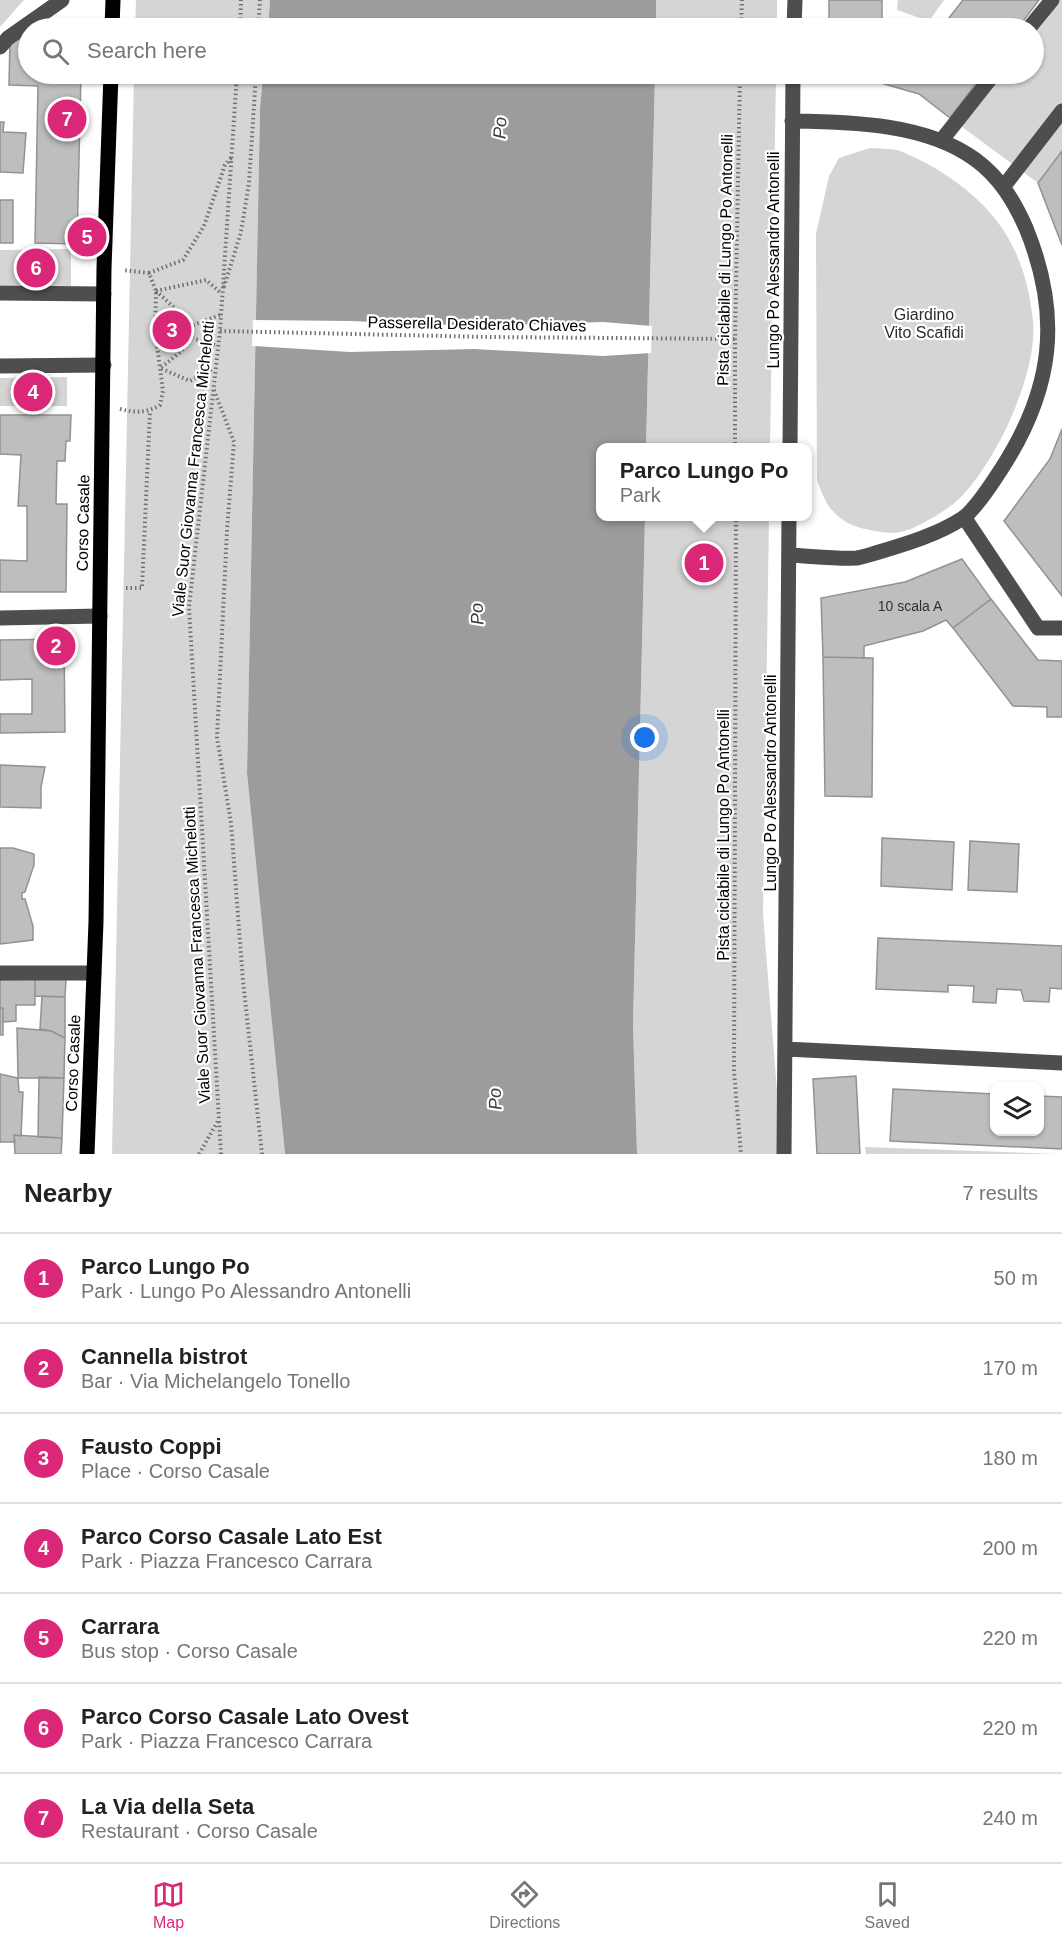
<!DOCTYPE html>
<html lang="en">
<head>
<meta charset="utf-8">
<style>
	body { margin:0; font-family:Arial,sans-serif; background:#f2f2f2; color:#222 }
	.controls { position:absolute; right:18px; bottom:18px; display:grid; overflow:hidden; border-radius:12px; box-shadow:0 2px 4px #0004 }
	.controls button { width:54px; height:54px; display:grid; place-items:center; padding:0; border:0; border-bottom:2px solid #e0e0e0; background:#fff; color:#222; font:30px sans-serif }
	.you { position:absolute; left:645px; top:738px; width:21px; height:21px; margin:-15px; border:4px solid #fff; border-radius:50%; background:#1a73e8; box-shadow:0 0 0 9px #1a73e833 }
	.badge { display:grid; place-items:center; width:39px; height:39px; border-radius:50%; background:#db2777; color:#fff; font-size:20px; font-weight:700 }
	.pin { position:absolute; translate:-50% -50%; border:3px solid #fff; box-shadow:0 2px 6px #0006 }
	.popup { position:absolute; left:596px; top:443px; width:216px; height:78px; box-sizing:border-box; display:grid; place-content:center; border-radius:12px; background:#fff; filter:drop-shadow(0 2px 4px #0005); font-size:20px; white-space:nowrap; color:#767676 }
	.popup b { font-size:22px; color:#222 }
	.popup::after { content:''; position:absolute; left:50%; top:100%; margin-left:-12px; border:12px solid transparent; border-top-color:#fff }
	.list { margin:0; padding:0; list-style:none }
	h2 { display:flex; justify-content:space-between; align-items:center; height:78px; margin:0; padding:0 24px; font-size:26px }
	h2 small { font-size:20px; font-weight:400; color:#767676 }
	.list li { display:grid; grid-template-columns:39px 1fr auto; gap:18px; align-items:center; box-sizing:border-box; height:90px; padding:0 24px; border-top:2px solid #e0e0e0 }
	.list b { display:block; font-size:22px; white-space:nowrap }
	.list p { margin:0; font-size:20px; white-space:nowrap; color:#767676 }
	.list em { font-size:20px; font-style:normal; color:#767676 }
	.icon { flex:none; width:33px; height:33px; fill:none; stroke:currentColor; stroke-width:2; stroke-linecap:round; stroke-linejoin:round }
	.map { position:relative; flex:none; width:1062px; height:1154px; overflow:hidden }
	.search { position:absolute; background:#fff; box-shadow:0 2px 4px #0004; left:18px; right:18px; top:18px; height:66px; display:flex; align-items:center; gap:15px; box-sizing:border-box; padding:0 21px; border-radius:33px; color:#767676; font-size:22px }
	.sheet { height:708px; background:#fff }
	nav { display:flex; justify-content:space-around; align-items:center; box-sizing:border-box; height:84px; border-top:2px solid #e0e0e0; background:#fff; font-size:16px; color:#767676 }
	nav a { display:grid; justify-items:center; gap:3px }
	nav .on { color:#db2777 }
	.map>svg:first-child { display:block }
	.green { fill:#d5d5d5 }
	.water { fill:#9c9c9c }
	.pier { fill:#fff }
	.building { fill:#bebebe; stroke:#929292; stroke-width:1.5 }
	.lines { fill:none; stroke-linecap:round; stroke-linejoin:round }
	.path { stroke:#707070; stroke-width:4; stroke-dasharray:1.5 3; stroke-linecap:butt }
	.minor { stroke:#4e4e4e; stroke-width:15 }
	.major { stroke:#000; stroke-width:15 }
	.labels { text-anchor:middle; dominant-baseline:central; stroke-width:4.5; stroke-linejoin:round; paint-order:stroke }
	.number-label { font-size:14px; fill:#303030 }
	.street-label { font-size:16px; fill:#000; stroke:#fff }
	.park-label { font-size:16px; fill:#2c2c2c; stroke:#fff }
	.water-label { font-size:18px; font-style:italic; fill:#3d3d3d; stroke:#fff }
</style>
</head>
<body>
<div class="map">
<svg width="1062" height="1154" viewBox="0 0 1062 1154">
	<rect width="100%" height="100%" fill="#fff"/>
	<!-- green -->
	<path class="green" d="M0,0H24L0,27Z
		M136,0H270L268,28H135Z
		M656,0H777V28H656Z
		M898,0H944L929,21L897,10Z
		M1045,0H1062V151L1038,183L950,118L985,74H1034V28H1022Z
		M134,74H263L260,109L247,773L285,1154H112Z
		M655,74H776L770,447L646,448Z
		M870,148C879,148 888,149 897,150C904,152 911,156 918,159C942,171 961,184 981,203C1014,236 1028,274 1033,321C1038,373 996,462 960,498C948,510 918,528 901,532C892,534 879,532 870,530C853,527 842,522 831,509C825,502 821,490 817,481L816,234L829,176L839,158Z
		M71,249V286L0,285V250Z
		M67,377V406H0V378Z
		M645,517H769L763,914L782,1154H637L633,1026Z
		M865,1147L1056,1154H866Z"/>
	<!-- water -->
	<path class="water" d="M270,0H656V28H268Z
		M263,74H655L646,447L600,448V516L645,517L633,1026L637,1154H285L247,773L260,109Z"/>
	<!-- pier -->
	<path class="pier" d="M253,320L350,321L475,326L603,322L652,326L651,353L603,356L474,349L350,352L252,346Z"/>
	<!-- building -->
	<path class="building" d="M829,0H882V28H829Z
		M963,0H1039L1018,28H941Z
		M10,39H28V74H81L77,244L35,243L38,86L9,85Z
		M828,74H983L950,118L919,94L867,79L828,78Z
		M0,122H4L3,132L26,133L23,173L0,172Z
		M1062,151V245L1038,183Z
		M0,200H13V243H0Z
		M0,415H71L70,441H66L65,461H57L56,504H67L66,592H0V560L27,561V506H18L21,455L0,454Z
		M1062,429V596L1004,521L1050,459Z
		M962,559L991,599L953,628L946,620L923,631L864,646V658L823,657L821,598L905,582Z
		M991,599L1038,660L1062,661V717H1047V707L1013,706L953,628Z
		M64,639L65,732L0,733V714H32V679L0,680V640Z
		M823,657L873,658L872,797L825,796Z
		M0,765L45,767L41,787V808L0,807Z
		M882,838L954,842L952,890L881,886Z
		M970,841L1019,844L1017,892L968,890Z
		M0,848H13L34,854V865L25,892L22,893V899H25L33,926V940L0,944Z
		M878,938L1062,946V989L1050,988L1049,1002L1024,1001L1021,990L997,989L996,1003L973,1002L974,986L948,985V992L876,989Z
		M35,979V1005H16V1021L3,1022V1008H0V980Z
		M35,979H66L65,997L35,996Z
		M42,996L65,997V1038L51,1031L40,1029Z
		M0,1008H3V1035H0Z
		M17,1028L51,1031L65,1038L64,1078H18Z
		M0,1074L18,1078L19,1092H23L21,1136L14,1135L15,1142H0Z
		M856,1076L860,1154H817L813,1079Z
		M39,1077L64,1078L62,1138L38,1137Z
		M893,1089L994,1094V1132H1040V1096L1062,1097V1149L890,1141Z
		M14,1135L62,1138L61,1154H15Z"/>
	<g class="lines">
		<!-- path -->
		<path class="path" d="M240,28L241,0
			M258,28L260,0
			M741,28L742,0
			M149,273L183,260L204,226L225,165L231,158
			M224,287L241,232L249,183L256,74
			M156,291L206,280L221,293
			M156,291L193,325C191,346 176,356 160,368L190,381L214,368
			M193,325L220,315
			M220,331L488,337L735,339
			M192,338L218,346
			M214,390L234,442L227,530L217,737L231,823L243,981L262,1154
			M120,409C135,413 147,413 160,405L163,391L155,330L156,291L149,273L123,270
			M735,448V339L740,74
			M736,516L734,1072L741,1154
			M126,588H142L150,411
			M199,1154L218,1121
			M221,1154L189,607L220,331L237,74"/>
		<!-- minor -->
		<path class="minor" d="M794,28L795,0
			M1029,28L1052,0
			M0,47L8,38L62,0
			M941,141L994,74
			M1004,186L1062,111
			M0,293L104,294
			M0,366L104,365
			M790,448L793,74
			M964,517L1038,628H1062
			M789,555C811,556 835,559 857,558C864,557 872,554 879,552C906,544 939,534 963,518C976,509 993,482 1002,468C1053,389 1062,316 1026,228C1014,201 1000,178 976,160C926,123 851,122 792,121
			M0,618L100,616
			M0,973H94
			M786,1049L1062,1063
			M784,1154L789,516"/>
		<!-- major -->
		<path class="major" d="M112,28L113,0
			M87,1154L96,922L104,268L111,74"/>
	</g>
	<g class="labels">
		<!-- number labels -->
		<g class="number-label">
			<text x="910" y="606">10 scala A</text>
		</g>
		<!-- street labels -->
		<g class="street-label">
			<text transform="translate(725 260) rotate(-89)">Pista ciclabile di Lungo Po Antonelli</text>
			<text transform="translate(773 260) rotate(-90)">Lungo Po Alessandro Antonelli</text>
			<text transform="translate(477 324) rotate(1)">Passerella Desiderato Chiaves</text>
			<text transform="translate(193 469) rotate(-84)">Viale Suor Giovanna Francesca Michelotti</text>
			<text transform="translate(83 523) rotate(-89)">Corso Casale</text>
			<text transform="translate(770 783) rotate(-90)">Lungo Po Alessandro Antonelli</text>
			<text transform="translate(723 835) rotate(-90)">Pista ciclabile di Lungo Po Antonelli</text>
			<text transform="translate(197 955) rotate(-93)">Viale Suor Giovanna Francesca Michelotti</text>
			<text transform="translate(73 1063) rotate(-88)">Corso Casale</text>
		</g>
		<!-- park labels -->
		<g class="park-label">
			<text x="924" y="314">Giardino<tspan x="924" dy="18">Vito Scafidi</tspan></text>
		</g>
		<!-- water labels -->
		<g class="water-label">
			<text transform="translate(500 128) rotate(-87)">Po</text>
			<text transform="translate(477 614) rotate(-92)">Po</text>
			<text transform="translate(495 1099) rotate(-92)">Po</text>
		</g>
	</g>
</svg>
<div class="controls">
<button><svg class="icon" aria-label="layers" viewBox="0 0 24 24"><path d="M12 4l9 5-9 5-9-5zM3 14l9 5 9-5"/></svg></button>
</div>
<div class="you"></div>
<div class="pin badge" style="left:704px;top:563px">1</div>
<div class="popup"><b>Parco Lungo Po</b>Park</div>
<div class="pin badge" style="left:56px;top:646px">2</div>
<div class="pin badge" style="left:172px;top:330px">3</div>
<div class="pin badge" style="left:33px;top:392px">4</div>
<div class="pin badge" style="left:87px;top:237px">5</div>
<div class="pin badge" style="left:36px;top:268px">6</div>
<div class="pin badge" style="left:67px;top:119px">7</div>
<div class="search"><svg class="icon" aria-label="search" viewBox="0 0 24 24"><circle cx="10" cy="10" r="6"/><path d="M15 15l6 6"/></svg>Search here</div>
</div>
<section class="sheet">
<h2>Nearby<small>7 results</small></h2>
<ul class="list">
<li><span class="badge">1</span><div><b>Parco Lungo Po</b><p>Park · Lungo Po Alessandro Antonelli</p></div><em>50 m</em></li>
<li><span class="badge">2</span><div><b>Cannella bistrot</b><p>Bar · Via Michelangelo Tonello</p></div><em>170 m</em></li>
<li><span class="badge">3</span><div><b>Fausto Coppi</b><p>Place · Corso Casale</p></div><em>180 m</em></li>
<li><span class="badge">4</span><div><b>Parco Corso Casale Lato Est</b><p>Park · Piazza Francesco Carrara</p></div><em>200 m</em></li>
<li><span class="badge">5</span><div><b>Carrara</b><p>Bus stop · Corso Casale</p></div><em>220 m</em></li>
<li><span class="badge">6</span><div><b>Parco Corso Casale Lato Ovest</b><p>Park · Piazza Francesco Carrara</p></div><em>220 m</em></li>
<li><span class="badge">7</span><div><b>La Via della Seta</b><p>Restaurant · Corso Casale</p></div><em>240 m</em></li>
</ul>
</section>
<nav>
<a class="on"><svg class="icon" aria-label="map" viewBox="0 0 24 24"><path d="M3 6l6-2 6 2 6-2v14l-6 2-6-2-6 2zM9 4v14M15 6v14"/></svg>Map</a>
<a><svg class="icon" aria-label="directions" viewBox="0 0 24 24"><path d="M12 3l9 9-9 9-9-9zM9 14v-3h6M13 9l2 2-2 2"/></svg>Directions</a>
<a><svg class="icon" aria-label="saved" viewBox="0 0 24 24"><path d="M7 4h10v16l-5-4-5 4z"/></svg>Saved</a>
</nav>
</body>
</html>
